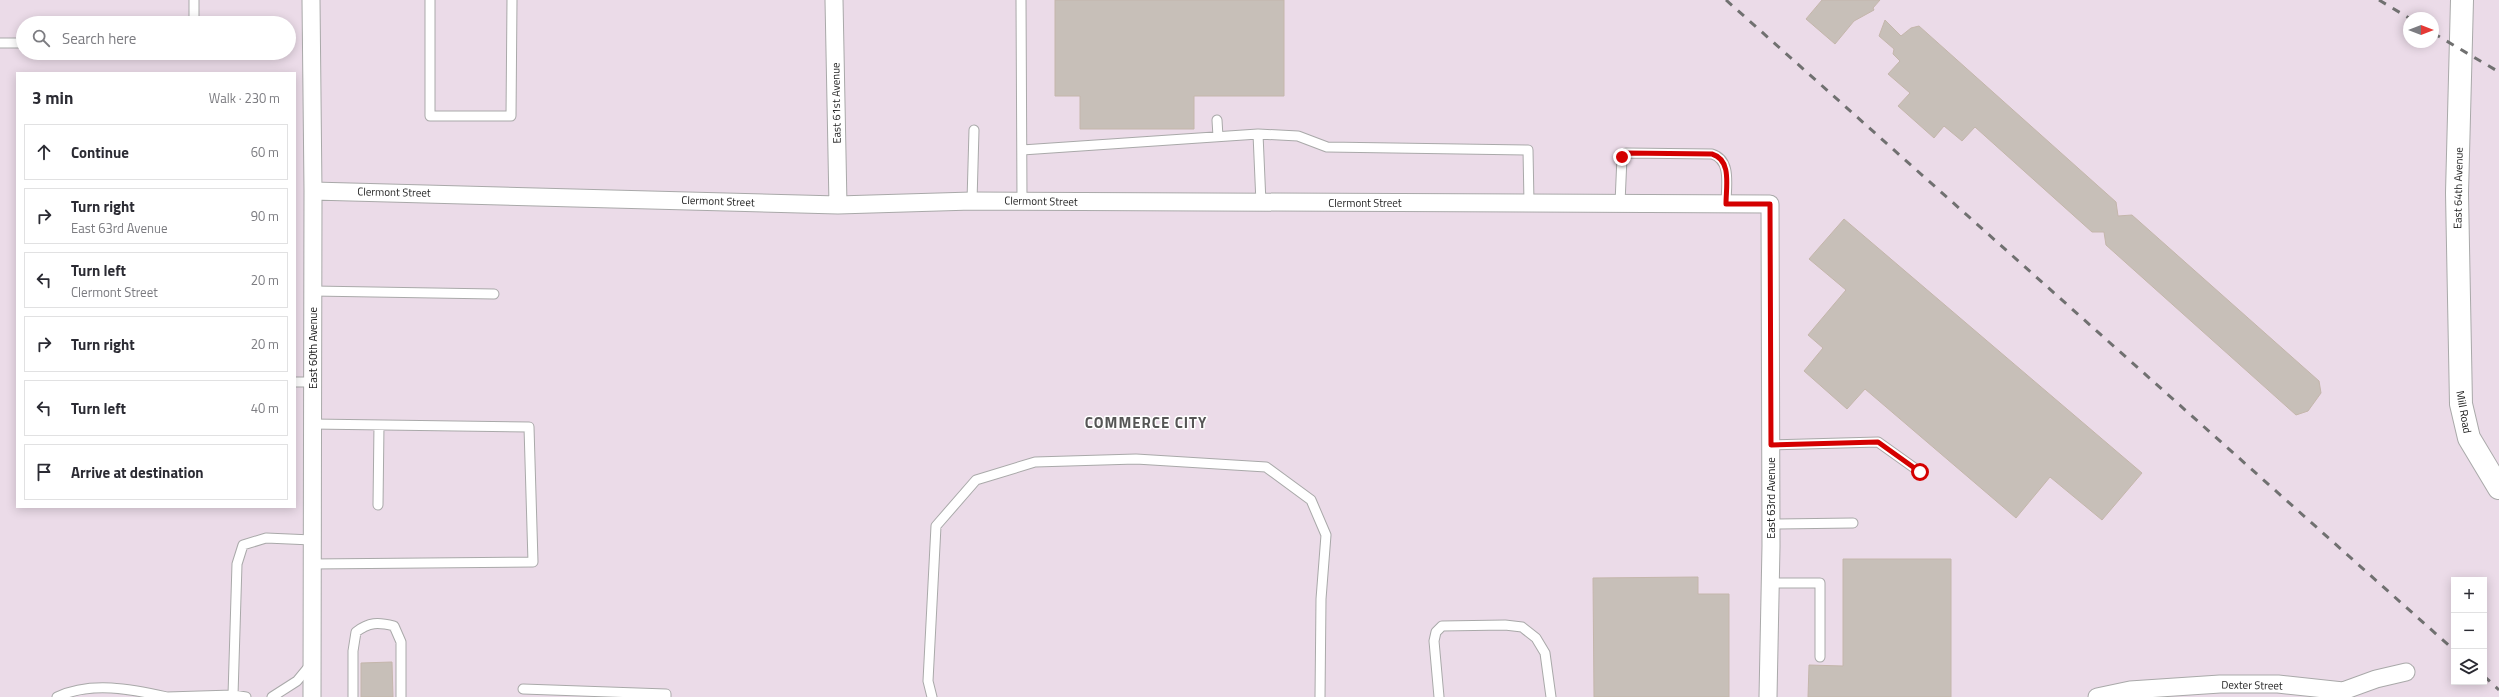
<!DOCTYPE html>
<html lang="en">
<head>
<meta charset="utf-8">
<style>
	body { margin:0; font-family:"Titillium Web",sans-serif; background:#f7f7f7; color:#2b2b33 }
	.controls { position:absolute; right:12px; bottom:12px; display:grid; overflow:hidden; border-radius:0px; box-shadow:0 2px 10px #0003 }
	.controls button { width:36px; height:36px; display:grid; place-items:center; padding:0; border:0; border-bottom:1px solid #e1e1e2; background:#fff; color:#2b2b33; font:20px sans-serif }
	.compass { position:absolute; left:2403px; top:12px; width:36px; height:36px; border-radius:50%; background:#fff; box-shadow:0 2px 10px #0003; rotate:90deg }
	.stop { position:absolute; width:12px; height:12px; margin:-9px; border:3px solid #d40000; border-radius:50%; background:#fff }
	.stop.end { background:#d40000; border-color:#fff; box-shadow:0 1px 4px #0008 }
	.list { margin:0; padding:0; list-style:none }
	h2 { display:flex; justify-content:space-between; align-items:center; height:52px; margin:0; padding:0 16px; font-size:17px }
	h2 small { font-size:13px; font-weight:400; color:#7c7c81 }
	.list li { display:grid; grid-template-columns:26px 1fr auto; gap:12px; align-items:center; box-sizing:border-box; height:56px; margin:0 8px 8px; padding:0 8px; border:1px solid #e1e1e2; border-radius:0px }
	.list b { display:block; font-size:15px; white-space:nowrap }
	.list p { margin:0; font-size:13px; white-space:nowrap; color:#7c7c81 }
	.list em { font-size:13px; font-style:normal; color:#7c7c81 }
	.icon { flex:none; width:22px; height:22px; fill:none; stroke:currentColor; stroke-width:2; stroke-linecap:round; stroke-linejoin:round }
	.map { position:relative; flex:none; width:2499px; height:697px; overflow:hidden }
	.search { position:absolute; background:#fff; box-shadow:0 2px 10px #0003; left:16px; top:16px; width:280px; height:44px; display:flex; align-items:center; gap:10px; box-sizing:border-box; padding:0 14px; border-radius:22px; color:#7c7c81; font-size:15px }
	.panel { position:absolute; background:#fff; box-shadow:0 2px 10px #0003; left:16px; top:72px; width:280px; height:436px; border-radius:0px }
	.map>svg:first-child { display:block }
	.industrial { fill:#ebdbe8; fill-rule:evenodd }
	.building { fill:#c7bfb8; stroke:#c4b6ab }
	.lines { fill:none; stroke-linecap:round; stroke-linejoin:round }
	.service-casing { stroke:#a9a9a9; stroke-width:11 }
	.minor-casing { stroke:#a9a9a9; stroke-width:19 }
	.tertiary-casing { stroke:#a9a9a9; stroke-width:24 }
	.service { stroke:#fff; stroke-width:9 }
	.minor { stroke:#fff; stroke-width:17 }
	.tertiary { stroke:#fff; stroke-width:22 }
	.rail { stroke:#707070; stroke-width:3; stroke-dasharray:8 8; stroke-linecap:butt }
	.route { stroke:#d40000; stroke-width:5 }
	.labels { text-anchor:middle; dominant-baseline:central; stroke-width:3; stroke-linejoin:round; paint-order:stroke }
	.street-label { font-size:11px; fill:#222; stroke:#fff }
	.district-label { font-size:15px; font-weight:bold; letter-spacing:1px; fill:#555; stroke:#fff }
</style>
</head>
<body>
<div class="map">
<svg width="2499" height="697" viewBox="0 0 2499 697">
	<rect width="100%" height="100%" fill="#f2efe9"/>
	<!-- industrial -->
	<path class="industrial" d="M0,0H2499V697H0ZM2409,18H2433V42H2409ZM23,23H289V53H23ZM17,73H295V507H17ZM2454,580H2484V682H2454Z"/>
	<!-- building -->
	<path class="building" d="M1055,0H1284V96H1194V129H1080V96H1055Z
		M1822,0H1880L1873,8L1874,10L1854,21L1835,44L1806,19Z
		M1885,20L1901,36L1911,28L1919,26L2116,202L2118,216L2132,215L2319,381L2321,393L2308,411L2296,415L2106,245L2104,232H2092L1975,127L1962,141L1944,126L1934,138L1898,106L1910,93L1888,74L1900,61L1893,54L1894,49L1879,36Z
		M1844,219L2142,473L2102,520L2050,477L2016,518L1865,389L1847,409L1804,371L1823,348L1808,335L1846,290L1809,259Z
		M1843,559H1951V697H1808L1809,665L1843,666Z
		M1698,577V594H1729V697H1594L1593,578Z
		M392,662L393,697H361V663Z"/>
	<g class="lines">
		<defs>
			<path id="service" d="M194,0V23
				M430,0V116H511L512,0
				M1021,0L1022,201
				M0,43H23
				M1217,120L1218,137
				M1258,134L1298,136L1327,147L1528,150L1529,203
				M1022,150L1258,134L1261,203
				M972,201L974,130
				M1620,203L1622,157L1626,153L1712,154C1732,160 1726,186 1726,204
				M313,291L494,294
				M295,382H312
				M1771,445L1878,442L1920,472
				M378,505L379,425
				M1771,524L1853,523
				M312,564L533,562L529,427L312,424
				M1771,583H1820V657
				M523,689L666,694V697
				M57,697C91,681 131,689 167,697
				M167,697L233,695
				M246,697L233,695L237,564L243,545L266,538L312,540
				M272,697L297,681L311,664
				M353,697V651L356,632C369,622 378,622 394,626L401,642V697
				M932,697L928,681L936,526L976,480L1035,462L1136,459L1266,467L1311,500L1326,535L1321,599L1320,697
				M1439,697L1434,641L1436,632L1442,626L1505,625L1522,627L1536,638L1545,653L1551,697"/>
			<path id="minor" d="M311,0L313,191L312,697
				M834,0L838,205
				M313,191L838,205L972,201L1770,204L1771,546L1768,697
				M2097,697L2130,690L2220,684H2278L2343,691L2376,679L2406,672"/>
			<path id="tertiary" d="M2462,0L2457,193L2461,404L2469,438L2499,488"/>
		</defs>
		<!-- service casing -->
		<use href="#service" class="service-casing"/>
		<!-- minor casing -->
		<use href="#minor" class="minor-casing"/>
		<!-- tertiary casing -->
		<use href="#tertiary" class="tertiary-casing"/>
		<!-- service -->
		<use href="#service" class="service"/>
		<!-- minor -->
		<use href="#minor" class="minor"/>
		<!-- tertiary -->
		<use href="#tertiary" class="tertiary"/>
		<!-- rail -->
		<path class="rail" d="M1726,0L2454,650
			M2379,0L2409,18
			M2433,33L2499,72
			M2484,676L2499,690"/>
	</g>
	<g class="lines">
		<!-- route -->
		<path class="route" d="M1622,157L1626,153L1712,154C1732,160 1726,186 1726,204H1770L1771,445L1878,442L1920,472"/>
	</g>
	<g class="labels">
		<!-- street labels -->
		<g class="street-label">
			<text transform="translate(836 103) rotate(-91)">East 61st Avenue</text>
			<text transform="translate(2458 188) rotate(-89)">East 64th Avenue</text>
			<text transform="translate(394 192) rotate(1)">Clermont Street</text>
			<text transform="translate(718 201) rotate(2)">Clermont Street</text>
			<text transform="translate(1041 201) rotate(1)">Clermont Street</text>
			<text x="1365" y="203">Clermont Street</text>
			<text transform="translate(313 348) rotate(-90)">East 60th Avenue</text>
			<text transform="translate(2464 412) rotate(80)">Mill Road</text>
			<text transform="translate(1771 498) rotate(-90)">East 63rd Avenue</text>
			<text transform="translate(2252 685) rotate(1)">Dexter Street</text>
		</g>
		<!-- district labels -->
		<g class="district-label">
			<text x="1146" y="422">COMMERCE CITY</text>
		</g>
	</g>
</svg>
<div class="controls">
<button>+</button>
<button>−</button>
<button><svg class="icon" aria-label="layers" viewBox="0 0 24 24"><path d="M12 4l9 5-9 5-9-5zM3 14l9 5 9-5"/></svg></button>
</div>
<svg class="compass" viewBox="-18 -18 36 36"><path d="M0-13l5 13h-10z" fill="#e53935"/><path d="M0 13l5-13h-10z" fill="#7c7c81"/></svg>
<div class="stop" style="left:1920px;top:472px"></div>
<div class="stop end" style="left:1622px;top:157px"></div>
<div class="search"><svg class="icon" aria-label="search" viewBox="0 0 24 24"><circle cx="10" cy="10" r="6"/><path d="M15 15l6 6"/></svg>Search here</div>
<section class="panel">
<h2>3 min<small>Walk · 230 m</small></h2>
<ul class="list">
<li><svg class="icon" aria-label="ahead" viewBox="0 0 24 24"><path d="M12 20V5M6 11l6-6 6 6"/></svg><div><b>Continue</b></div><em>60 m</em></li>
<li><svg class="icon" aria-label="right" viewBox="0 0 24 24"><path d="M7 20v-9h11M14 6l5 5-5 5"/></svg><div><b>Turn right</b><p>East 63rd Avenue</p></div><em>90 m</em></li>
<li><svg class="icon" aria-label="left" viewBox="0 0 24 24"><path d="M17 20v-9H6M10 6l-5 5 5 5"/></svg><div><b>Turn left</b><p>Clermont Street</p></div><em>20 m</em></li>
<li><svg class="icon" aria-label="right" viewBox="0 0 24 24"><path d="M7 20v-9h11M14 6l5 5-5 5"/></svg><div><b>Turn right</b></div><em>20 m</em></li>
<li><svg class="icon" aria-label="left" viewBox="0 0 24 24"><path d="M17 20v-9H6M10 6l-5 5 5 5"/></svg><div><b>Turn left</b></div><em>40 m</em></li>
<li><svg class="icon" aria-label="arrive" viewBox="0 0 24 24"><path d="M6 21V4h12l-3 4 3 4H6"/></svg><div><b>Arrive at destination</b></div></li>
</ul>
</section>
</div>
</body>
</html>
